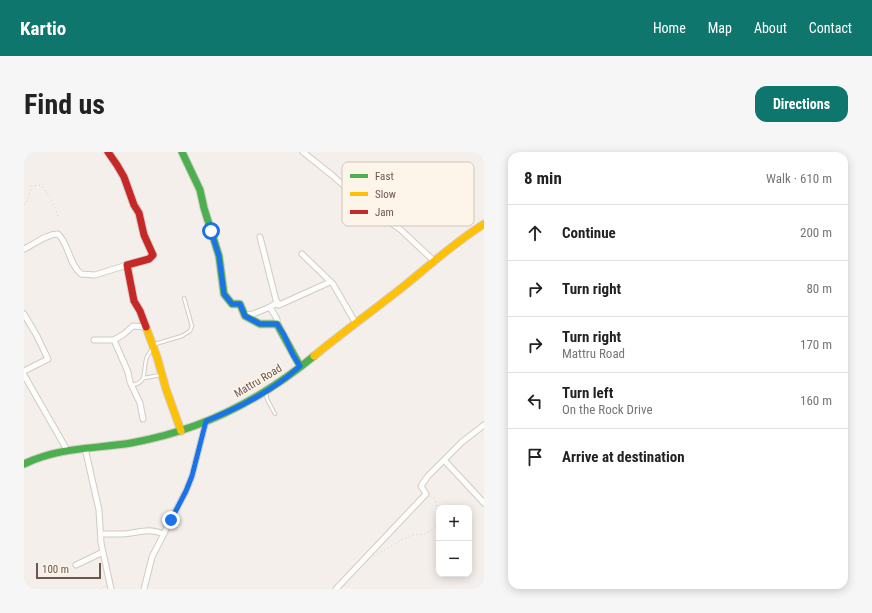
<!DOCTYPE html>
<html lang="en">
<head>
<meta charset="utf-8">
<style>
	body { margin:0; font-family:"Roboto Condensed",sans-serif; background:#f6f6f6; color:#222 }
	.controls { position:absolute; right:12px; bottom:12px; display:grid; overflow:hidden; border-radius:8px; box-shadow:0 2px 10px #0003 }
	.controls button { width:36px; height:36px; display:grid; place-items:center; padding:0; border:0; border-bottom:1px solid #e0e0e0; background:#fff; color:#222; font:20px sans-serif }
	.scale { position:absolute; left:12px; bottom:10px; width:65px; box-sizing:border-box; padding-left:4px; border:2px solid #6f574d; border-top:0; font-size:11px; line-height:14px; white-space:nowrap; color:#6f574d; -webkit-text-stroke:3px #fdf4ea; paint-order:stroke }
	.stop { position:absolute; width:12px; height:12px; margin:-9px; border:3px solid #1a73e8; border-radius:50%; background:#fff }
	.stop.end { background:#1a73e8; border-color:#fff; box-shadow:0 1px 4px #0008 }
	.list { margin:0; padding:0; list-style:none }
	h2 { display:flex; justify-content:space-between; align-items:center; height:52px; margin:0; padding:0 16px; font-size:17px }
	h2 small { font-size:13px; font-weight:400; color:#767676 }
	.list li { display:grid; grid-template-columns:26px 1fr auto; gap:12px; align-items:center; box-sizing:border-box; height:56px; padding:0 16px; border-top:1px solid #e0e0e0 }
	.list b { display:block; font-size:15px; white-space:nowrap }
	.list p { margin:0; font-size:13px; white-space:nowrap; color:#767676 }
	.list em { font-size:13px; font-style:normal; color:#767676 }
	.icon { flex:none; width:22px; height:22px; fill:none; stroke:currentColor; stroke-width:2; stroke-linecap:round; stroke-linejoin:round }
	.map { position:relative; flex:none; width:460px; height:437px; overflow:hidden; border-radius:12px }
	header { display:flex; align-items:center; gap:24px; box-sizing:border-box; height:56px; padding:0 20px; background:#0f766e; color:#fff }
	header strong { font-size:19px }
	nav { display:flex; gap:22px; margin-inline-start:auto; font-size:14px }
	.intro { display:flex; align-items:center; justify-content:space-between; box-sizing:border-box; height:96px; padding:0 24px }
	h1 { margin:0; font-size:28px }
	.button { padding:10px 18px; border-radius:12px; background:#0f766e; color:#fff; font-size:14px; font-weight:700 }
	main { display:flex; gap:24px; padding:0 24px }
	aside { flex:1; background:#fff; border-radius:12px; box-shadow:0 2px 10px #0003 }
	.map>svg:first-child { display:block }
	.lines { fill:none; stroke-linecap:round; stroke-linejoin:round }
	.lane-casing { stroke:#d1cbc5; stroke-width:4.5 }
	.street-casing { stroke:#d1cbc5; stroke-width:7 }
	.fast-casing { stroke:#d3ccc6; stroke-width:9 }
	.slow-casing { stroke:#d3ccc6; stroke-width:9 }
	.jam-casing { stroke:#d3ccc6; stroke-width:9 }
	.path { stroke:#d5cfcb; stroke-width:1; stroke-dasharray:1 3; stroke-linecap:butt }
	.lane { stroke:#fdfdfc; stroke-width:2.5 }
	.street { stroke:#fdfdfc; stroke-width:5 }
	.fast { stroke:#4caf50; stroke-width:7 }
	.slow { stroke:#ffc107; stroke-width:7 }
	.jam { stroke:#c62828; stroke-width:7 }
	.route { stroke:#1a73e8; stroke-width:5 }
	.labels { text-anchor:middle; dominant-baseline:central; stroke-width:3; stroke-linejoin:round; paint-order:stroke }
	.street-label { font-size:11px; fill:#6f574d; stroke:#fdf4ea }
	.key { fill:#fdf4ea; stroke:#d2c5bb; stroke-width:1 }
	.key-label { font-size:11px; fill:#6f574d }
</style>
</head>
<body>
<header>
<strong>Kartio</strong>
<nav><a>Home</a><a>Map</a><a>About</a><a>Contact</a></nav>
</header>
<div class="intro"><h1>Find us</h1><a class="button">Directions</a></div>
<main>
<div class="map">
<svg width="460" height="437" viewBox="0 0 460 437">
	<rect width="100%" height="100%" fill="#f4efea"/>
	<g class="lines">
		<defs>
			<path id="lane" d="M128,193L158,184L166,179L168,174L160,146
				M120,226L137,223
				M107,233C125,232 118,217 123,205C124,202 126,200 128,197
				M242,240L243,247L251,262"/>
			<path id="street" d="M279,0L309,24L338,50L377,78L410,109
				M236,85L252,148L255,153L251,152L246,155L253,167V172
				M0,97C11,92 22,82 34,82C45,92 45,112 57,122L71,123L103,113
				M278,102L309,132L331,170
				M255,153L306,130
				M0,162L13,184L24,207L0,219
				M221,163L229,162L246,155
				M70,188H90L104,220L106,230L116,251L119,267
				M90,188L100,182L109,174L122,175
				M0,223L43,298
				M61,296L75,358L77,391L87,437
				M420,308L460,351
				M77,382C84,382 92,382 99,382C116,381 123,375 140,382
				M52,413L79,400
				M120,437L128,405L154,354L162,339L168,324L182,269
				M312,437L402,342L397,334L404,324L438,290L460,273"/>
			<path id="fast" d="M158,0L176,38L180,56L195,104L200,142L208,152H216L221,164L236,172H253L276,214
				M0,312C35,295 70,297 107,291C175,279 237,248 290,204"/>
			<path id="slow" d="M122,175L133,205L142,237L157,279
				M290,204C319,180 350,158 380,134C406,113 431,90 460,72"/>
			<path id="jam" d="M84,0L93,13L100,25L110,53L115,61L120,83L129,103L125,107L103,113L110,149L116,159L122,175"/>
		</defs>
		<!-- lane casing -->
		<use href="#lane" class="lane-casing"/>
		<!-- street casing -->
		<use href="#street" class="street-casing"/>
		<!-- fast casing -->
		<use href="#fast" class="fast-casing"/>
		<!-- slow casing -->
		<use href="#slow" class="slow-casing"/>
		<!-- jam casing -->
		<use href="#jam" class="jam-casing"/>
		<!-- path -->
		<path class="path" d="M0,53L3,49L8,34L16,33C25,41 32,54 34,66
			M406,344L411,347L415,362
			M350,404L381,386L388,383L400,382L415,374
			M76,437L81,434"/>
		<!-- lane -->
		<use href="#lane" class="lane"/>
		<!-- street -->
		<use href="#street" class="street"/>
		<!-- fast -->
		<use href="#fast" class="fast"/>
		<!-- slow -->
		<use href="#slow" class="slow"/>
		<!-- jam -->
		<use href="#jam" class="jam"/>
	</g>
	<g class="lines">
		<!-- route -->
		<path class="route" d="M147,368L162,339L168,324L182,269C215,256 250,238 276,214L269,203L260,183L253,172H236L221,164L216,152H208L200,142L195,104L187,79"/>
	</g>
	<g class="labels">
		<!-- street labels -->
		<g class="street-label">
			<text transform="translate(234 229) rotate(-31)">Mattru Road</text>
		</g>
	</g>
	<!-- legend -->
	<rect x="318" y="10" width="132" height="64" rx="6" class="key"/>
	<rect x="326" y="22" width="18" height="4" fill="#4caf50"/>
	<rect x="326" y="40" width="18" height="4" fill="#ffc107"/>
	<rect x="326" y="58" width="18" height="4" fill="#c62828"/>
	<g class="key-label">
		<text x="351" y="28">Fast</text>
		<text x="351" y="46">Slow</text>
		<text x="351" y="64">Jam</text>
	</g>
</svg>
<div class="controls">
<button>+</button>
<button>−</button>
</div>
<div class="scale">100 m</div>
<div class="stop" style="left:187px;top:79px"></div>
<div class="stop end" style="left:147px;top:368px"></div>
</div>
<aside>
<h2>8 min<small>Walk · 610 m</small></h2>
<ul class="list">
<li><svg class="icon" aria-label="ahead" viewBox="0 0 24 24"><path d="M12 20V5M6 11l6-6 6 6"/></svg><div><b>Continue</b></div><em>200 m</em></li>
<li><svg class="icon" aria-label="right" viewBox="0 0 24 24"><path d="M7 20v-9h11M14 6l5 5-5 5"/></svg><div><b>Turn right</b></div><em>80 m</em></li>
<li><svg class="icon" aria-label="right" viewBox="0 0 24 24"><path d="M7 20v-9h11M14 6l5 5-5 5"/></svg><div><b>Turn right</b><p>Mattru Road</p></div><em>170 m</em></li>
<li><svg class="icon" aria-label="left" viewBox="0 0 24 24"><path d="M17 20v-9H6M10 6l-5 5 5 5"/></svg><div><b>Turn left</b><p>On the Rock Drive</p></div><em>160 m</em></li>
<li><svg class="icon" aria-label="arrive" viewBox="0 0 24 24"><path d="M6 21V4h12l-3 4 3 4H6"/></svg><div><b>Arrive at destination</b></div></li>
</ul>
</aside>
</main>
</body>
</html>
